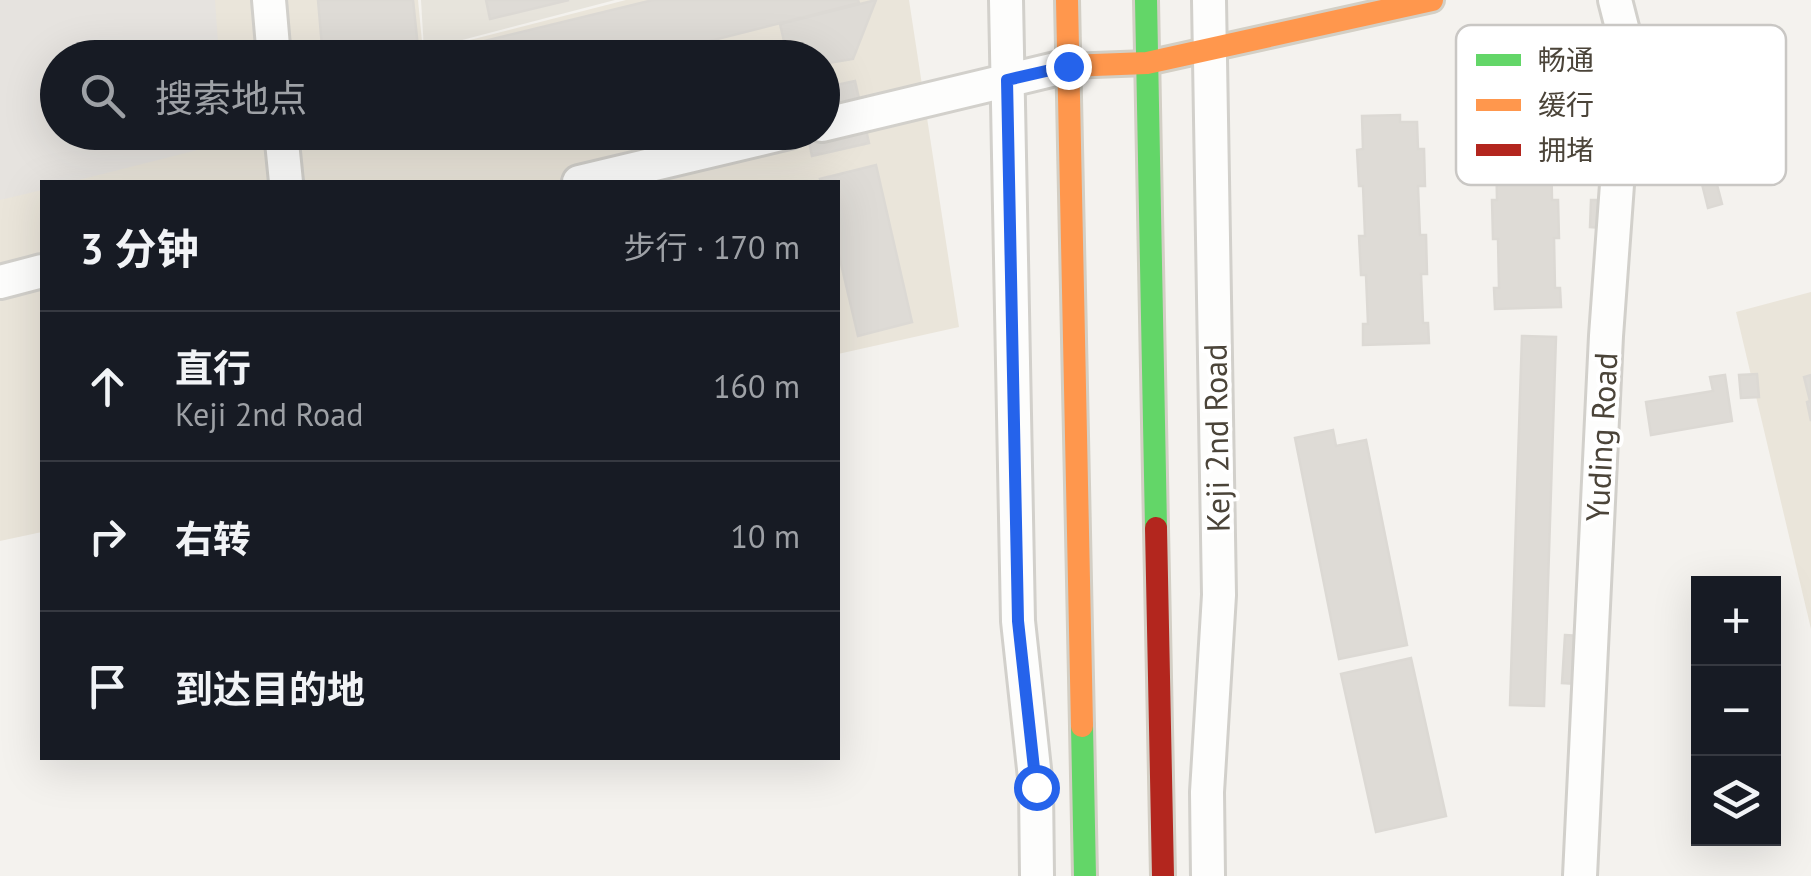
<!DOCTYPE html>
<html lang="zh">
<head>
<meta charset="utf-8">
<style>
	body { margin:0; font-family:"PT Sans","Noto Sans SC",sans-serif; background:#20242c; color:#f1f3f6 }
	.controls { position:absolute; right:30px; bottom:30px; display:grid; overflow:hidden; border-radius:0px; box-shadow:0 10px 40px #0002 }
	.controls button { width:90px; height:90px; display:grid; place-items:center; padding:0; border:0; border-bottom:2px solid #363941; background:#171b24; color:#f1f3f6; font:50px sans-serif }
	.stop { position:absolute; width:30px; height:30px; margin:-22px; border:8px solid #2563eb; border-radius:50%; background:#fff }
	.stop.end { background:#2563eb; border-color:#fff; box-shadow:0 2px 10px #0008 }
	.list { margin:0; padding:0; list-style:none }
	h2 { display:flex; justify-content:space-between; align-items:center; height:130px; margin:0; padding:0 40px; font-size:42px }
	h2 small { font-size:32px; font-weight:400; color:#9ea1a6 }
	.list li { display:grid; grid-template-columns:65px 1fr auto; gap:30px; align-items:center; box-sizing:border-box; height:150px; padding:0 40px; border-top:2px solid #363941 }
	.list b { display:block; font-size:38px; white-space:nowrap }
	.list p { margin:0; font-size:32px; white-space:nowrap; color:#9ea1a6 }
	.list em { font-size:32px; font-style:normal; color:#9ea1a6 }
	.icon { flex:none; width:55px; height:55px; fill:none; stroke:currentColor; stroke-width:2; stroke-linecap:round; stroke-linejoin:round }
	.map { position:relative; flex:none; width:1811px; height:876px; overflow:hidden }
	.search { position:absolute; background:#171b24; box-shadow:0 10px 40px #0002; left:40px; top:40px; width:800px; height:110px; display:flex; align-items:center; gap:25px; box-sizing:border-box; padding:0 35px; border-radius:55px; color:#9ea1a6; font-size:38px }
	.panel { position:absolute; background:#171b24; box-shadow:0 10px 40px #0002; left:40px; top:180px; width:800px; height:580px; border-radius:0px }
	.map>svg:first-child { display:block }
	.residential { fill:#e7e4dc }
	.education { fill:#eae5da; fill-rule:evenodd }
	.parking { fill:#e6e3df }
	.building { fill:#dedbd6; stroke:#dcd9d4; stroke-width:2.5 }
	.lines { fill:none; stroke-linecap:round; stroke-linejoin:round }
	.street-casing { stroke:#d2d0cb; stroke-width:38 }
	.fast-casing { stroke:#d3cfc5; stroke-width:28 }
	.slow-casing { stroke:#d3cfc5; stroke-width:28 }
	.jam-casing { stroke:#d3cfc5; stroke-width:28 }
	.street { stroke:#fdfdfc; stroke-width:32 }
	.fast { stroke:#63d668; stroke-width:22 }
	.slow { stroke:#ff974d; stroke-width:22 }
	.jam { stroke:#b3261e; stroke-width:22 }
	.route { stroke:#2563eb; stroke-width:12 }
	.labels { text-anchor:middle; dominant-baseline:central; stroke-width:8; stroke-linejoin:round; paint-order:stroke }
	.street-label { font-size:32px; fill:#4b4439; stroke:#fff }
	.key { fill:#fff; stroke:#c9c7c4; stroke-width:2.5 }
	.key-label { font-size:28px; fill:#4b4439 }
</style>
</head>
<body>
<div class="map">
<svg width="1811" height="876" viewBox="0 0 1811 876">
	<rect width="100%" height="100%" fill="#f4f2ee"/>
	<!-- residential -->
	<path class="residential" d="M421,0H615L424,50Z"/>
	<!-- education -->
	<path class="education" d="M0,0H418L423,52L626,0H909L959,327L838,354V182H42V532L0,541ZM58,58H822V132H58Z
		M1811,292V629L1736,312Z"/>
	<!-- parking -->
	<path class="parking" d="M0,0H215L219,57L58,58V132L224,133L225,143L71,182H42V190L0,200Z"/>
	<!-- building -->
	<path class="building" d="M318,0H413L419,57L653,0H858L859,3L643,58H323Z
		M486,0H569L490,19Z
		M876,0L853,59L822,64V58H788L780,24Z
		M855,81L869,143L812,156L807,132H822V88Z
		M1400,115V122H1417L1418,149H1424L1425,186H1418L1420,235H1426L1427,274H1421L1423,323H1428L1429,343L1363,345V324H1368L1366,275H1361L1359,236H1365L1363,186H1359L1357,150L1363,149L1362,116Z
		M1555,128L1556,149L1551,150L1552,200H1558L1559,238H1554L1555,288H1560L1561,307L1495,309L1494,288H1499L1498,239H1493L1492,200H1497L1496,150L1491,151L1490,130Z
		M876,165L912,322L858,336L838,251V182H821L820,179Z
		M1715,177L1722,204L1708,208L1701,180Z
		M1591,200H1603L1602,228L1590,227Z
		M1522,336L1556,337L1544,706L1510,705Z
		M1757,374L1759,397L1741,398L1739,375Z
		M1725,375L1732,421L1651,435L1646,402L1713,391L1710,377Z
		M1811,375V421L1807,402L1810,401L1804,377Z
		M1333,430L1336,446L1366,440L1407,645L1339,659L1295,438Z
		M1565,635L1580,636L1577,684L1562,683Z
		M1411,658L1446,816L1376,832L1341,674Z"/>
	<g class="lines">
		<defs>
			<path id="street" d="M269,0L274,58
				M1006,0L1018,621L1036,787L1037,876
				M822,125L1068,66
				M281,132L286,182
				M579,182L789,132
				M0,282L42,271
				M1208,876L1207,792L1219,595L1209,0
				M1580,876L1606,336L1627,47L1615,0"/>
			<path id="fast" d="M1146,0L1156,528
				M1082,726L1085,876"/>
			<path id="slow" d="M1067,0L1082,726
				M1068,66L1147,63L1432,0"/>
			<path id="jam" d="M1156,528L1163,876"/>
		</defs>
		<!-- street casing -->
		<use href="#street" class="street-casing"/>
		<!-- fast casing -->
		<use href="#fast" class="fast-casing"/>
		<!-- slow casing -->
		<use href="#slow" class="slow-casing"/>
		<!-- jam casing -->
		<use href="#jam" class="jam-casing"/>
		<!-- street -->
		<use href="#street" class="street"/>
		<!-- fast -->
		<use href="#fast" class="fast"/>
		<!-- slow -->
		<use href="#slow" class="slow"/>
		<!-- jam -->
		<use href="#jam" class="jam"/>
	</g>
	<g class="lines">
		<!-- route -->
		<path class="route" d="M1036,787L1018,621L1007,80L1068,66"/>
	</g>
	<g class="labels">
		<!-- street labels -->
		<g class="street-label">
			<text transform="translate(1601 437) rotate(-87)">Yuding Road</text>
			<text transform="translate(1216 438) rotate(-91)">Keji 2nd Road</text>
		</g>
	</g>
	<!-- legend -->
	<rect x="1456" y="25" width="330" height="160" rx="15" class="key"/>
	<rect x="1476" y="54" width="45" height="12" fill="#63d668"/>
	<rect x="1476" y="99" width="45" height="12" fill="#ff974d"/>
	<rect x="1476" y="144" width="45" height="12" fill="#b3261e"/>
	<g class="key-label">
		<text x="1538" y="70">畅通</text>
		<text x="1538" y="115">缓行</text>
		<text x="1538" y="160">拥堵</text>
	</g>
</svg>
<div class="controls">
<button>+</button>
<button>−</button>
<button><svg class="icon" aria-label="layers" viewBox="0 0 24 24"><path d="M12 4l9 5-9 5-9-5zM3 14l9 5 9-5"/></svg></button>
</div>
<div class="stop" style="left:1036px;top:787px"></div>
<div class="stop end" style="left:1068px;top:66px"></div>
<div class="search"><svg class="icon" aria-label="search" viewBox="0 0 24 24"><circle cx="10" cy="10" r="6"/><path d="M15 15l6 6"/></svg>搜索地点</div>
<section class="panel">
<h2>3 分钟<small>步行 · 170 m</small></h2>
<ul class="list">
<li><svg class="icon" aria-label="ahead" viewBox="0 0 24 24"><path d="M12 20V5M6 11l6-6 6 6"/></svg><div><b>直行</b><p>Keji 2nd Road</p></div><em>160 m</em></li>
<li><svg class="icon" aria-label="right" viewBox="0 0 24 24"><path d="M7 20v-9h11M14 6l5 5-5 5"/></svg><div><b>右转</b></div><em>10 m</em></li>
<li><svg class="icon" aria-label="arrive" viewBox="0 0 24 24"><path d="M6 21V4h12l-3 4 3 4H6"/></svg><div><b>到达目的地</b></div></li>
</ul>
</section>
</div>
</body>
</html>
